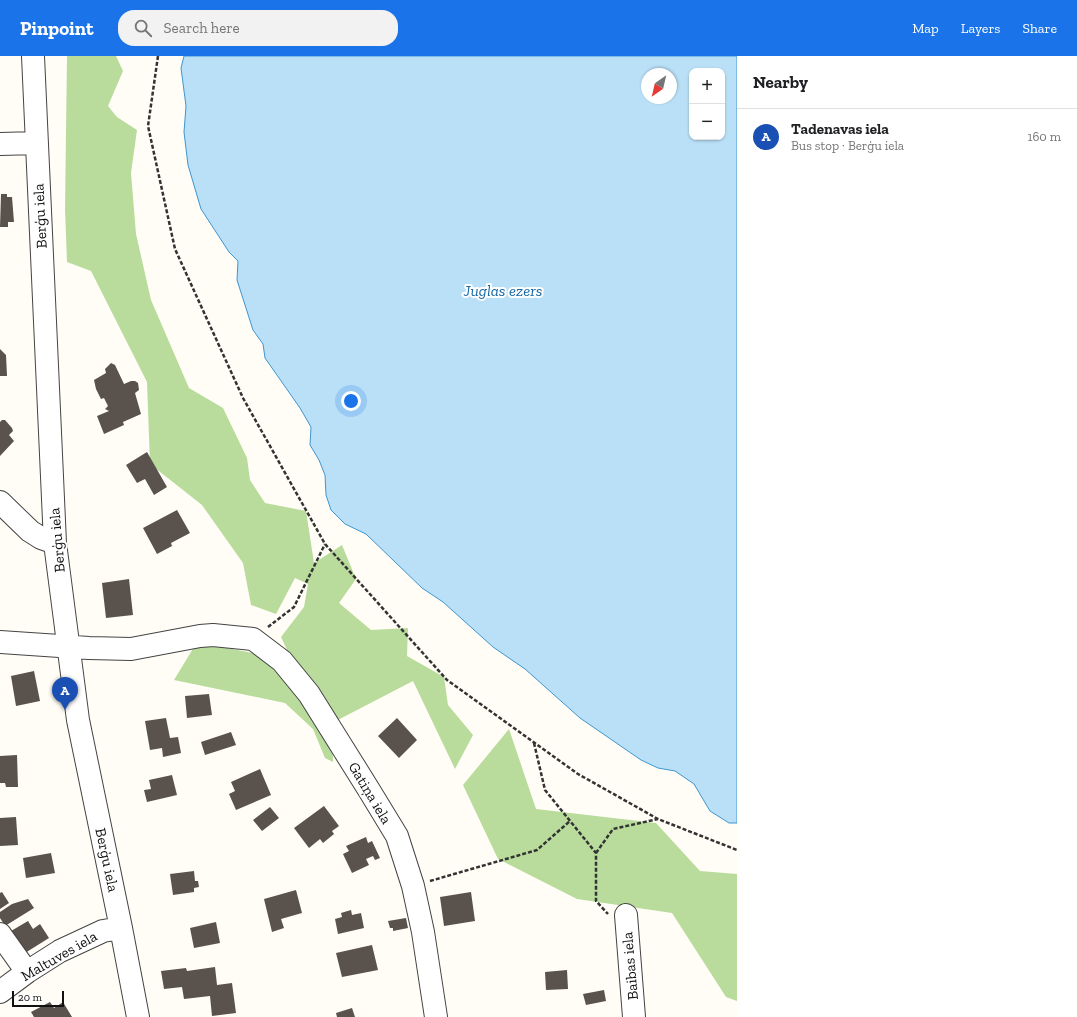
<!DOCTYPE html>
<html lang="en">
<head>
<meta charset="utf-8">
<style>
	body { margin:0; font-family:"Zilla Slab",serif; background:#f2f2f2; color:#202124 }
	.controls { position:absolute; right:12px; top:12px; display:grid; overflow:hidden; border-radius:8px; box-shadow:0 1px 3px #0004 }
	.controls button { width:36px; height:36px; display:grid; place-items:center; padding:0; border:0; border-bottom:1px solid #e0e0e0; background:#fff; color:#202124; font:20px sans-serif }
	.compass { position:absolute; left:641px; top:12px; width:36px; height:36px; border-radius:50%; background:#fff; box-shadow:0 1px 3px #0004; rotate:214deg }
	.scale { position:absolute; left:12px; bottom:10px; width:52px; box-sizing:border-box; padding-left:4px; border:2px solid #111; border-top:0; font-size:11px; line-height:14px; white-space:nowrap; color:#111; -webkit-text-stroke:3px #fff; paint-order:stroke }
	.you { position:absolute; left:351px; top:345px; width:14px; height:14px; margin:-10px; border:3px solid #fff; border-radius:50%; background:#1a73e8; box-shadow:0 0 0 6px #1a73e833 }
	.badge { display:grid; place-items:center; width:26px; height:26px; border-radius:50%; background:#1a73e8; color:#fff; font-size:13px; font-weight:700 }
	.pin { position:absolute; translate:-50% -33px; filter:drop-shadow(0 1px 2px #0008) }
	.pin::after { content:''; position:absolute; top:21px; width:14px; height:12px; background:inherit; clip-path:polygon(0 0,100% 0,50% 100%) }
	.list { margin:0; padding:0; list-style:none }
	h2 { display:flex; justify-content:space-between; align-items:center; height:52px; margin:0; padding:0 16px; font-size:17px }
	h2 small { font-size:13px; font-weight:400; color:#757577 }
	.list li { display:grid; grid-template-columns:26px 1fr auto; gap:12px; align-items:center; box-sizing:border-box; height:56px; padding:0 16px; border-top:1px solid #e0e0e0 }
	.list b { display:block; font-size:15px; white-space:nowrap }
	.list p { margin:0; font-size:13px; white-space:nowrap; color:#757577 }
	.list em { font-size:13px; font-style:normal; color:#757577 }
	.icon { flex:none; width:22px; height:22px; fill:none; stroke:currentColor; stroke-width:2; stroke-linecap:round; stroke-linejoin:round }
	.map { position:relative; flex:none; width:737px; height:961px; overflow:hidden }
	header { display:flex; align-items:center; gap:24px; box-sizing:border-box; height:56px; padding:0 20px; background:#1a73e8; color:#fff }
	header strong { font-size:19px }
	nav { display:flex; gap:22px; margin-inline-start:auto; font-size:14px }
	.search { width:280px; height:36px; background:#f2f2f2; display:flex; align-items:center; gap:10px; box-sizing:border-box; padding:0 14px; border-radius:16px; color:#757577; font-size:15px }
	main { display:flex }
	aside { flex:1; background:#fff }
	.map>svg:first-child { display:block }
	.forest { fill:#b9dc9c }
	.water { fill:#b9e0f7; stroke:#3f96cf; fill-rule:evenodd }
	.building { fill:#5a524d }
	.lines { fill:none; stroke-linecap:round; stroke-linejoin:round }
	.minor-casing { stroke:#444; stroke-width:24 }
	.path { stroke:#333; stroke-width:2.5; stroke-dasharray:4 2; stroke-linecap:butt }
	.minor { stroke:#fff; stroke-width:22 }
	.labels { text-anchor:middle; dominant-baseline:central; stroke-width:4; stroke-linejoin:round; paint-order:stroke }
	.street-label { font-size:15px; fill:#111; stroke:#fff }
	.water-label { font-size:16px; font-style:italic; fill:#1768a6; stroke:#fff }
</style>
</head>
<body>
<header>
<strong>Pinpoint</strong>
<div class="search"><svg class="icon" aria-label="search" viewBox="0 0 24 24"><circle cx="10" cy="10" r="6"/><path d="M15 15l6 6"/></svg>Search here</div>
<nav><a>Map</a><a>Layers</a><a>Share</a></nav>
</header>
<main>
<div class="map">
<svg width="737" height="961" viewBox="0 0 737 961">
	<rect width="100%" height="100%" fill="#fffdf5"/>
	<!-- forest -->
	<path class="forest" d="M67,0H116L123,15L108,50L117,61L137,74L131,117L136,178L151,244L189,332L223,352L247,402L250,424L265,447L306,455L314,507L342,489L356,523L339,547L371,574L408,572L407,600L444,621L448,649L473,679L455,713L413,625L332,667L333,706L325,702L313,673L285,647L174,624L197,586L292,605L281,581L304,551L308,528L295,522L276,558L251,549L243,507L202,449L150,408L147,326L91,215L67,206L65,153Z
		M509,673L536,753L656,767L700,815L737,818V945L726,941L672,857L577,843L498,803L463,729Z"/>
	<!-- water -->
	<path class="water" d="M184,0H737V767H729L710,755L694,728L675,715L658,712L641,704L580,662L525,613L493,591L443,546L422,532L366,478L345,468L331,454L326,439L325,419L319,404L310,389L311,371L300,352L265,302L263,288L253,274L237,224L238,205L229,196L201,153L188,109L184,76L186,50L181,12ZM692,15H722V81H692ZM647,18H671V42H647Z"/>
	<!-- building -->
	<path class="building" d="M1,138H7V141H12L14,166H8V171H0Z
		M0,293L6,299L7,320H0Z
		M111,307L115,309L124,328L131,325H135L138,327L139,334L135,337L141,358L123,366L124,369L104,378L97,360L109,355L105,353L108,350L104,342L101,343L96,333L94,324L106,317L105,313Z
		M2,364H5L12,372L13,375L9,379L14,385L0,400V366Z
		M147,396L167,431L154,439L145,423L137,427L126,409Z
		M177,454L190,477L171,487L172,490L157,498L143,472Z
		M129,523L133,559L106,562L102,527Z
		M34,615L40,645L16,650L11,620Z
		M209,638L212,659L187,662L185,640Z
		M166,662L170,682L178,681L181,697L163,701L162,692L150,694L145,665Z
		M397,662L417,684L399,702L378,680Z
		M231,676L236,689L205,699L201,686Z
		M17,699L18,731H6L5,727H0V700Z
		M260,713L271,739L236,754L229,738L235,735L231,726Z
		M172,719L177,739L147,746L144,734L151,733L149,724Z
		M324,750L339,770L332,775L334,778L323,787L320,783L309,792L294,772Z
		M270,751L279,762L262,775L253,764Z
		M16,761L18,789L0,790V762Z
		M366,781L368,787L372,785L380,802L375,804L373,800L366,803L369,809L352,817L343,798L349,795L346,790Z
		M51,797L55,817L26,822L23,802Z
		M194,815L195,825H198L199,831L194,832V836L173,839L170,818Z
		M296,834L302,857L281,863L284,872L272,876L264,843Z
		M2,836L9,847L0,853V837Z
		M471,836L475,865L444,870L440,841Z
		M28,843L34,852L5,870L0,862V856L12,848Z
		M351,854L352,859L361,857L364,872L338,878L335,863L342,861L341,857Z
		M406,862L408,872L393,875V872H390L388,865Z
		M28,865L33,873L40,868L49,882L25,897L11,875Z
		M216,866L220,887L194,892L190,872Z
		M372,889L378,914L342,921L336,897Z
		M215,911L217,929L232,927L236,957L212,960L210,940L184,943L182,931L164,933L161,915L186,912L187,915Z
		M567,914L568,933L546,934L545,916Z
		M604,934L606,945L586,949L583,938Z
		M50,946L54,952L63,946L72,961H34L31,956Z
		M352,952L355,961H337L336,957Z"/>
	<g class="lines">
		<defs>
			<path id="minor" d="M33,0L55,487L78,664L121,872L138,961
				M0,88L37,87
				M0,446L30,475L41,482L55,487
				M0,586L89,592L131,593L200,580L213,579L253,583L282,605L309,638L369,734L397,780L413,830L423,876L436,961
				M626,859L634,961
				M0,878L27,916
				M0,936L27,916L60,895L103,875L121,872"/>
		</defs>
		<!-- minor casing -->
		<use href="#minor" class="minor-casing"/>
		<!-- path -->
		<path class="path" d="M158,0L148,70L175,193L243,342L325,488L447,624L578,718L658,763L737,794
			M268,571L294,551L325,488
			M534,687L545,734L596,797V845L608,858
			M596,797L613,773L658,763
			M430,825L537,794L570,765"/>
		<!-- minor -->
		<use href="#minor" class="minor"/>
	</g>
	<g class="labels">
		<!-- street labels -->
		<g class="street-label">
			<text transform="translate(40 160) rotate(-93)">Berģu iela</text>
			<text transform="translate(57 484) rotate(-95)">Berģu iela</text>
			<text transform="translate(370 737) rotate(59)">Gatiņa iela</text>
			<text transform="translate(107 804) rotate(78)">Berģu iela</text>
			<text transform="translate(59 900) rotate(-30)">Maltuves iela</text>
			<text transform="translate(630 910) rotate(-95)">Baibas iela</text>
		</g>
		<!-- water labels -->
		<g class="water-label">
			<text x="503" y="234">Juglas ezers</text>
		</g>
	</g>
</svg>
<div class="controls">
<button>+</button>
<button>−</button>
</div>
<svg class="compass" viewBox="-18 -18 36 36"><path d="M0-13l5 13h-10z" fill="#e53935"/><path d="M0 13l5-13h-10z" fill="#757577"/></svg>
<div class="scale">20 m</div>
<div class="you"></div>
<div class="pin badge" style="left:65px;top:654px;background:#1a4fb4">A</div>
</div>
<aside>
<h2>Nearby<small></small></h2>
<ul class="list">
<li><span class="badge" style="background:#1a4fb4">A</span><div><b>Tadenavas iela</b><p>Bus stop · Berģu iela</p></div><em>160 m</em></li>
</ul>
</aside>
</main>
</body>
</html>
